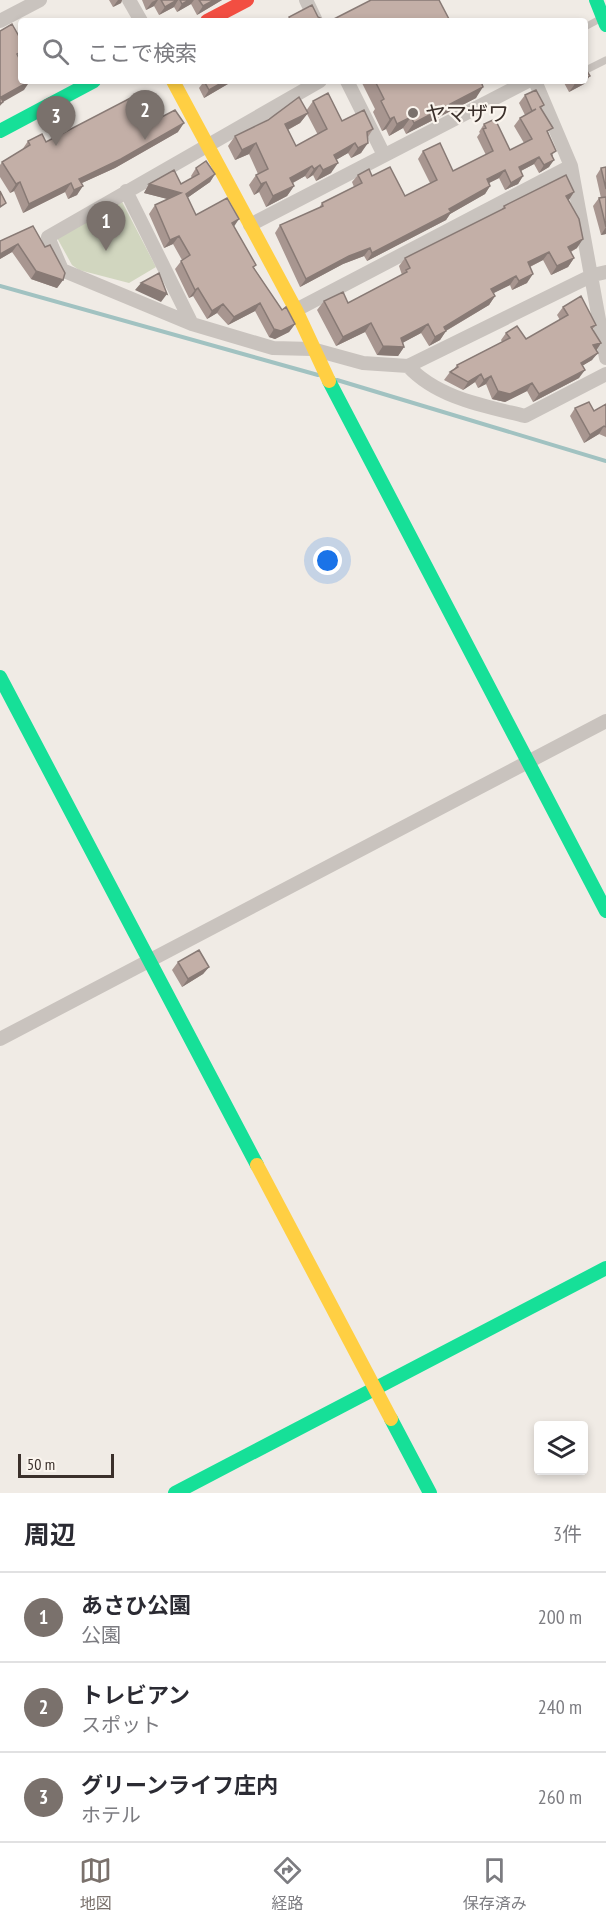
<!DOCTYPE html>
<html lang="ja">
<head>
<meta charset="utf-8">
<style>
	body { margin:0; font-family:"PT Sans Narrow","Noto Sans JP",sans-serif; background:#f7f7f7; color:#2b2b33 }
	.controls { position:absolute; right:18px; bottom:18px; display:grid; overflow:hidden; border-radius:6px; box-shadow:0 3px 9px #0003 }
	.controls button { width:54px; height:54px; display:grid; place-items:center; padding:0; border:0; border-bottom:2px solid #e1e1e2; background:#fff; color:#2b2b33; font:30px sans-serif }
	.scale { position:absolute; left:18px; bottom:15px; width:96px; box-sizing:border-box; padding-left:6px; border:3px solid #3b302b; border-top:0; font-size:16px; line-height:21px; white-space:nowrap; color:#3b302b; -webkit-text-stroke:4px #fbf5ee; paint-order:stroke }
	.you { position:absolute; left:328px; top:561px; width:21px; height:21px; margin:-15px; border:4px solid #fff; border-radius:50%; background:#1a73e8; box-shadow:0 0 0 9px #1a73e833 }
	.badge { display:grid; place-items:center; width:39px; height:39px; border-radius:50%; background:#7a716c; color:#fff; font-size:20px; font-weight:700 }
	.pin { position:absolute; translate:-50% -50px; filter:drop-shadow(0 2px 3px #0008) }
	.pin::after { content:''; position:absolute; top:32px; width:21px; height:18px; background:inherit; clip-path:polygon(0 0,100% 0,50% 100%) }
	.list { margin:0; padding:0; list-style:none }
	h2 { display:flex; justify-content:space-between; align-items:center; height:78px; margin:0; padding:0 24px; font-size:26px }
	h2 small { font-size:20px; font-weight:400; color:#7c7c81 }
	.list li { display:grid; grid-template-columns:39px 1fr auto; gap:18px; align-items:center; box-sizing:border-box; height:90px; padding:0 24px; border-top:2px solid #e1e1e2 }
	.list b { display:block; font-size:22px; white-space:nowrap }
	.list p { margin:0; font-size:20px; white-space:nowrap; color:#7c7c81 }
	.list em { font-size:20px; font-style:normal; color:#7c7c81 }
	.icon { flex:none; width:33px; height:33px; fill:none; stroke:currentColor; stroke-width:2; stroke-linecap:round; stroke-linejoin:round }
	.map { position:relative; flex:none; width:606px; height:1493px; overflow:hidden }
	.search { position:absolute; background:#fff; box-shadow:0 3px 9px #0003; left:18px; right:18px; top:18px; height:66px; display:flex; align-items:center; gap:15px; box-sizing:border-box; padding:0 21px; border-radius:6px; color:#7c7c81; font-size:22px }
	.sheet { height:348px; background:#fff }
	nav { display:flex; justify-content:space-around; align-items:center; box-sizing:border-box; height:84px; border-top:2px solid #e1e1e2; background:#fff; font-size:16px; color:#7c7c81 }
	nav a { display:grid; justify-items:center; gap:3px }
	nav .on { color:#7a716c }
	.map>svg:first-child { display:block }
	.green { fill:#d1d6bf }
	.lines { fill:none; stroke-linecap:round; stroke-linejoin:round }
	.stream { stroke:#a1c2c1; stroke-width:4 }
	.lane { stroke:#c9c3be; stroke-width:7 }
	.street { stroke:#c9c3be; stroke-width:14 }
	.fast { stroke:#16e098; stroke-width:14 }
	.slow { stroke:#ffcf43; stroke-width:14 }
	.jam { stroke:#f24e42; stroke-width:14 }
	.wall { fill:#a89690; fill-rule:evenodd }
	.shaded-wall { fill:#887a75 }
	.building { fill:#c3afa7; stroke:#887a75; stroke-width:1.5 }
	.poi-dot { fill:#7a716c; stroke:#fbf5ee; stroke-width:2 }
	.labels { text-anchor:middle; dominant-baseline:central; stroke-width:4.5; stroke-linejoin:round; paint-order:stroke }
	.poi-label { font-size:21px; fill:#3b302b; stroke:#fbf5ee; text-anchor:start }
</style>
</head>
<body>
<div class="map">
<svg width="606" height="1493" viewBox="0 0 606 1493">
	<rect width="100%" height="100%" fill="#f0ebe5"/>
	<!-- green -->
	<path class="green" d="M118,194L156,267L129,283L79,270L72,265L56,236Z"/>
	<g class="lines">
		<!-- stream -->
		<path class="stream" d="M0,286L318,375
			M337,380L606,461"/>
		<!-- lane -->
		<path class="lane" d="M585,27L598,20
			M588,69L606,60"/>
		<!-- street -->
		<path class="street" d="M129,0L141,21
			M306,0L316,21
			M0,21L40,0
			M320,81L48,237L62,270L192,324L273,348L312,349L363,363L408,366L593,275L606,272
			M347,81L384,155
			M535,81L571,166L606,358
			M126,191L192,324
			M250,225L528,81
			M296,310L571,166
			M408,366C437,398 485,406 525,416L606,374
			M0,1039L606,721"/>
		<!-- fast -->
		<path class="fast" d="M596,0L606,25
			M0,131L94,81
			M329,381L606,911
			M0,677L257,1165
			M391,1419L430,1493
			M175,1493L606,1268"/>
		<!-- slow -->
		<path class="slow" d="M173,81L296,310L329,381
			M257,1165L391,1419"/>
		<!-- jam -->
		<path class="jam" d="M207,21L247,0"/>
	</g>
	<!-- wall -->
	<path class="wall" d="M109,0H122L121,3L113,7Z
		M142,0H222L197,15L191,4L177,12L174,7L159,15L154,6L146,10Z
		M200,81H233L204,98L199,88L202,84Z
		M361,81H481L476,98L406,134L403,128L389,136L386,129L382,131L373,112L375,109Z
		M563,81H585L584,84L569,92Z
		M525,95L544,105L541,108L549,135L553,156L549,167L539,173L534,164L521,171L523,176L518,184L505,190L499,178L489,183L490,186L485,194L450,214L446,220L367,261L364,256L343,264L300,287L275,233L280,225L319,208L322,203L354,187L352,182L358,175L372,176L405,196L430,183L418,159L423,151L453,171L486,155L477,137L480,133L479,132L484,124L510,150L524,143L514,126L520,118L525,115L519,103Z
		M313,101L342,121L373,129L368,137L361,153L351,158L348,153L336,160L331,173L316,181L313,175L307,179L305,176L293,183L294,186L287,196L266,207L259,192L254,195L249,185L256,175L258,174L249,154L235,160L228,146L235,136L306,111ZM307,114L318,135L296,146L288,130L300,123Z
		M156,120L178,132L115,168L82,183L77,195L68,199L65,192L23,213L14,191L10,193L0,177V165L2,162L22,150L28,141L46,142Z
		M606,167V234L601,235L593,206L599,198H601L596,176L601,168Z
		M196,168L215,174L210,182L187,198L196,215L234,227L254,268L282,310L295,324L289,332L275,339L269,337L255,311L228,325L217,313L207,319L193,296L189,298L175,269L182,260L173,244L164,248L149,214L155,205L168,199L144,193L149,184H181L192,178L191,176Z
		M574,192L569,200L577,248L571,252L574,258L568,267L551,275L543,260L530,267L527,283L512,290L510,285L493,293L495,296L489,305L446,331L440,340L429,346L421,333L402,343L404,347L398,356L377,355L365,332L336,346L317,310L324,301L348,303L402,275L399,266L405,258L501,210L504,206Z
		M33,226L63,280L57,288L31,279L12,252L0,259V241Z
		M563,307L596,325L592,330L601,343L596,350L592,360L582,366L579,378L533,402L527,391L505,402L492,399L486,384L478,388L475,382L463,390L444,380L450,372L454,369L457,365L502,342L501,340L506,333L526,339L560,320L557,315Z
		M606,404V437L599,434L584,443L570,416L575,408L594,411Z
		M178,962L209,967L203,974L182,987L172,970Z"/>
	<!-- shaded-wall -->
	<path class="shaded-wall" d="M118,0H122L121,3L113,7Z
		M156,0H158L154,6L146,10L152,2Z
		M177,0H178L174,7L159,15L165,7Z
		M189,0H194L191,4L177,12L182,4Z
		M214,0H222L197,15L203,6Z
		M590,76L584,84L569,92L575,84L581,81H585V78Z
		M30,81L24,90L3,102L0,106L1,97Z
		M225,81H233L204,98L209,90Z
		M483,87L476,98L406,134L414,123Z
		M308,113L300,123L278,135L285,124Z
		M394,117L386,129L382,131L390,119Z
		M411,117L403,128L389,136L397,124Z
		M184,123L178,132L115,168L73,187L79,179Z
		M256,143L249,154L235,160L242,150Z
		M355,143L348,153L327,165L334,155Z
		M368,143L361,153L351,158L358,148Z
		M539,157L534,164L513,175L519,167Z
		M554,160L549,167L539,173L544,165Z
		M338,163L331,173L316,181L323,170Z
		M320,165L313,175L307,179L314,169Z
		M312,166L305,176L283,188L290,178Z
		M505,170L499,178L481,187L487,179Z
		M215,174L210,182L180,203L186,194Z
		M523,176L518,184L505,190L511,183Z
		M20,182L14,191L10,193L16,184Z
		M266,182L259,192L254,195L261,184Z
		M71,183L65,192L23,213L29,204Z
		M149,184L181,193L175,201L144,193Z
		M83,186L77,195L68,199L74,190Z
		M294,186L287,196L266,207L273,196Z
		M490,186L485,194L450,214L446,220L367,261L372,253Z
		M574,192L568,201L566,196Z
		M239,219L233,228L232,223Z
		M606,227V234L601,235Z
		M179,236L173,244L164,248L170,240Z
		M583,239L577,248L562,256L568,247Z
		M18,244L12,252L0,259V254Z
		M370,248L364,256L343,264L300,287L306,279L349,256Z
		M549,252L543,260L521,271L528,262Z
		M574,258L568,267L551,275L557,266Z
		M36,271L63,280L57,288L31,279Z
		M533,274L527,283L512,290L519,281Z
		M516,276L510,285L484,298L491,289Z
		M141,283L167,294L161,302L135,290Z
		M198,288L193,296L189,298L195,290Z
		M495,296L489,305L442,333L446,331L440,340L429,346L435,337L444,327Z
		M260,303L255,311L228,325L234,317Z
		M223,304L217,313L207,319L212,311Z
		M371,323L365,332L336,346L343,337Z
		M295,324L289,332L275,339L269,337L274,329Z
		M428,324L421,333L395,347H404L398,356L377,355L383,346L401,338Z
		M601,343L596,351L593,345Z
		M598,353L592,360L575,370L581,363Z
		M585,370L579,378L533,402L539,394Z
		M481,374L475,382L463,390L468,382Z
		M491,376L486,384L478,388L484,380Z
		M532,383L527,391L505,402L492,399L498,391Z
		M604,426L599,434L584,443L590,435Z
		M209,967L203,974L182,987L188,979Z"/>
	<!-- building -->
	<path class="building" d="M161,0H177L165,7Z
		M180,0H189L182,4Z
		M199,0H214L203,6Z
		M371,0H439L450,21H330Z
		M312,5L318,17L326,21H291L289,17Z
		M12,24L21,40V52L17,54L21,62V81H30L1,97L3,102L0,104V31Z
		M585,68L590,76L585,78Z
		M204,81H225L209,90Z
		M375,81H481L483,87L414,123L411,117L397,124L394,117L390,119L381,101L384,99Z
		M573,81H581L575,84Z
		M536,90L544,105L540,107L553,128L547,131L556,151L551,154L554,160L544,165L539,157L519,167L523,176L511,183L505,170L487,179L490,186L449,209L451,212L372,253L370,248L349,256L306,279L280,225L323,206L322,203L362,183L358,175L369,169L372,176L390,167L405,196L437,180L423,151L440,143L453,171L493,151L483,129L486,128L484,124L495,119L510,150L532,139L520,118L536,109L532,111L525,95Z
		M142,92L156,120L175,110L184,123L121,159L79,179L83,186L74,190L71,183L29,204L20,182L16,184L2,162L30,145L28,141L42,134L46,142Z
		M328,93L342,121L364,110L373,129L367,132L368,143L358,148L355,143L334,155L338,163L323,170L320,165L314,169L312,166L290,178L294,186L273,196L266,182L261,184L256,175L268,169L256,143L242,150L235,136L268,120L299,97L308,113L285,124L296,146L327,129L313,101Z
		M206,161L215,174L186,194L196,215L227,198L239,219L232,223L256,265L253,267L282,310L286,307L295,324L281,331L274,329L260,303L234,317L223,304L212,311L198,288L195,290L181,261L190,255L179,236L170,240L155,205L181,193L149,184L174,170L181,184L199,174L196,168Z
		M606,167V189L601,168Z
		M566,175L574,192L566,196L579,219L583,239L568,247L574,258L557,266L549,252L528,262L533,274L519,281L516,276L491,289L495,296L444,327L446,331L435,337L428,324L401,338L404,347L383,346L371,323L343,337L324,301L343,292L348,303L407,272L406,270L410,268L405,258L505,208L504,206Z
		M0,191L6,203L0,207Z
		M606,197V227L599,198Z
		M33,226L45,247L50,245L65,273L63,280L36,271L18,244L0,254V241Z
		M159,273L167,294L141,283Z
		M581,296L596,325L591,327L601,343L593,345L598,353L581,363L585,370L539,394L532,383L510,394L498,391L491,376L484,380L481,374L468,382L450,372L458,367L457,365L510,338L506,333L517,326L526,339L568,315L563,307Z
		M589,402L594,411L606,404V427L604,426L590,435L575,408Z
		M199,950L209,967L188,979L178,962Z"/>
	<!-- markers -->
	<circle class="poi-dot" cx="413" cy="113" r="6"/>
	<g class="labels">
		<!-- poi labels -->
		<g class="poi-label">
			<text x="425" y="113">ヤマザワ</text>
		</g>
	</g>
</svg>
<div class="controls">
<button><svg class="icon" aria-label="layers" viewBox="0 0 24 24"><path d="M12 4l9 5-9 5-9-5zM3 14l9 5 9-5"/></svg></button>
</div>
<div class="scale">50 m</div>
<div class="you"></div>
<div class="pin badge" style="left:106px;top:251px">1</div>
<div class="pin badge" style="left:145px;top:140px">2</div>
<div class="pin badge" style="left:56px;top:146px">3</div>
<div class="search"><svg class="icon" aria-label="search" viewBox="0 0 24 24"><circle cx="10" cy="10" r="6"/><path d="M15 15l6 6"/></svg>ここで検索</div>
</div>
<section class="sheet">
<h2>周辺<small>3件</small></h2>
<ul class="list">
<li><span class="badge">1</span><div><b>あさひ公園</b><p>公園</p></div><em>200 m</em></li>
<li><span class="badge">2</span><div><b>トレビアン</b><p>スポット</p></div><em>240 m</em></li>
<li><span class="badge">3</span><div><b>グリーンライフ庄内</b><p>ホテル</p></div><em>260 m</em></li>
</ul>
</section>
<nav>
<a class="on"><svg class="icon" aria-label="map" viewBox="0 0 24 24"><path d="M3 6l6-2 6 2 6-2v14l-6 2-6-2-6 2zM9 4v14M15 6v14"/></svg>地図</a>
<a><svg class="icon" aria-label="directions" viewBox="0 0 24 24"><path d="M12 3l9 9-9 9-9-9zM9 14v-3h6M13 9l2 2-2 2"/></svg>経路</a>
<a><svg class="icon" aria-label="saved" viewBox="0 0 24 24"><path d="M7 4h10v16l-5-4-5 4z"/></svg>保存済み</a>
</nav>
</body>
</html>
